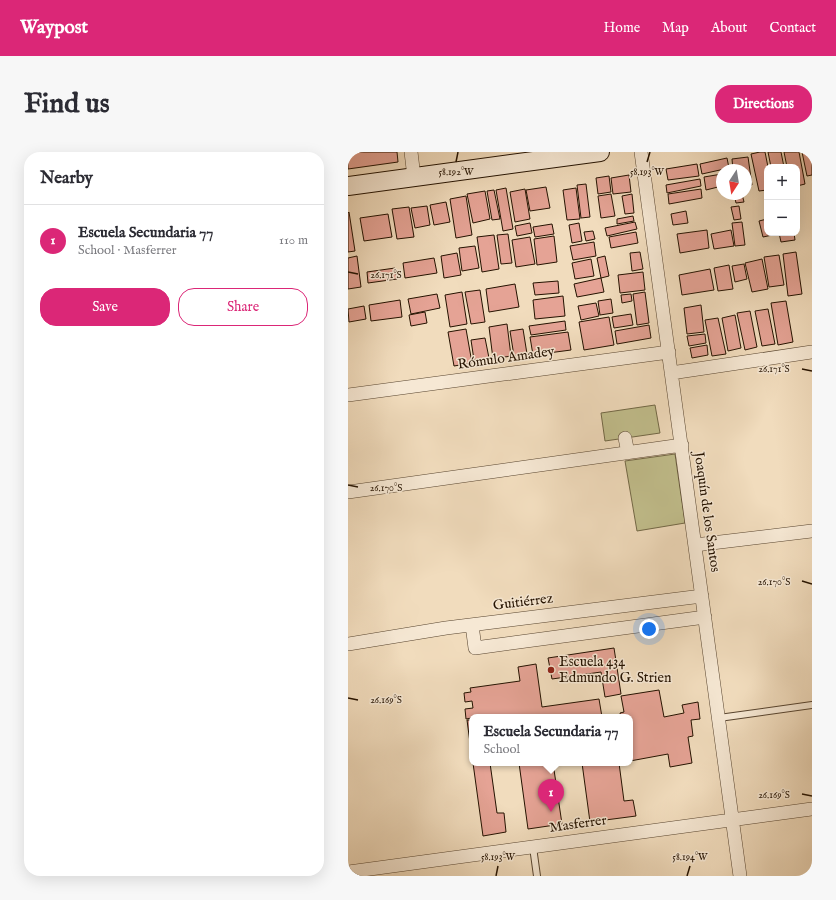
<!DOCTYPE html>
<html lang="en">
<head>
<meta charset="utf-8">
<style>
	body { margin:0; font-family:"IM FELL English",serif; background:#f7f7f7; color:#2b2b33 }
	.controls { position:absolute; right:12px; top:12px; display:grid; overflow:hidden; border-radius:8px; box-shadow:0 4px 16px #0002 }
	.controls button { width:36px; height:36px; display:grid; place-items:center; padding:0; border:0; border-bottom:1px solid #e1e1e2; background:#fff; color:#2b2b33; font:20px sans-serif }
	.compass { position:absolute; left:368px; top:12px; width:36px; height:36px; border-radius:50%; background:#fff; box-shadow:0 4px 16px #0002; rotate:192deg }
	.you { position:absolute; left:301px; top:477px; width:14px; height:14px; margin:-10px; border:3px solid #fff; border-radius:50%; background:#1a73e8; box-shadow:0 0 0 6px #1a73e833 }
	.badge { display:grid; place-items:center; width:26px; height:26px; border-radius:50%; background:#db2777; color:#fff; font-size:13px; font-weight:700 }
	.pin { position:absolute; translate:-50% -33px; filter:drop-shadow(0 1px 2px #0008) }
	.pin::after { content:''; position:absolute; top:21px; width:14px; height:12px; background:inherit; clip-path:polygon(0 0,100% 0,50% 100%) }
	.popup { position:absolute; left:121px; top:562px; width:164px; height:52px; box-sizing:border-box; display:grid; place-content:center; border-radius:8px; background:#fff; filter:drop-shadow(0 1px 3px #0005); font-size:13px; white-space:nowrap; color:#7c7c81 }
	.popup b { font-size:15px; color:#2b2b33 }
	.popup::after { content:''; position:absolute; left:50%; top:100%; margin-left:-8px; border:8px solid transparent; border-top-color:#fff }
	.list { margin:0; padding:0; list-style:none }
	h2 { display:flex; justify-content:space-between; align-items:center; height:52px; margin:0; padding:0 16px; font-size:17px }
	h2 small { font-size:13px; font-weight:400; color:#7c7c81 }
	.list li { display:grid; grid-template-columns:26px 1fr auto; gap:12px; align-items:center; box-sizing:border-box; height:72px; padding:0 16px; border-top:1px solid #e1e1e2 }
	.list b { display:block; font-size:15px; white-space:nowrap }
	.list p { margin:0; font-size:13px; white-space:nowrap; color:#7c7c81 }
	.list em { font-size:13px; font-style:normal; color:#7c7c81 }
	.actions { display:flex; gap:8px; padding:12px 16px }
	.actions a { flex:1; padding:9px 0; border:1px solid #db2777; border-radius:16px; text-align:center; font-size:14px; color:#db2777 }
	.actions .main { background:#db2777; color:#fff }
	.map { position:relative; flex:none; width:464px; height:724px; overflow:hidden; border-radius:16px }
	header { display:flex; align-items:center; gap:24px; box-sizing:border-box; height:56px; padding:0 20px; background:#db2777; color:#fff }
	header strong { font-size:19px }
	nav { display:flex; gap:22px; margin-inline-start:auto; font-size:14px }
	.intro { display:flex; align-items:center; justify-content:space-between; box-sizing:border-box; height:96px; padding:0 24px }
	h1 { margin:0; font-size:28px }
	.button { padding:10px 18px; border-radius:16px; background:#db2777; color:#fff; font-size:14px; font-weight:700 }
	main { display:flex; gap:24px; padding:0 24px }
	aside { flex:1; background:#fff; border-radius:16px; box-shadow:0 4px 16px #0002 }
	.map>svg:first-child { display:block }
	.green { fill:#c1be8c; stroke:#726846 }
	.building { fill:#e5a395; stroke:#241200 }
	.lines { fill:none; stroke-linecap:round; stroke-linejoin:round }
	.service-casing { stroke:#57442f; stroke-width:8 }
	.minor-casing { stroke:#57442f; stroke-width:14 }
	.secondary-casing { stroke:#241200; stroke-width:20 }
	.service { stroke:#f6e8d4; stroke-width:6 }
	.minor { stroke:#f6e8d4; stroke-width:13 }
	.secondary { stroke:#f6e8d4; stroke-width:18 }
	.ticks { fill:none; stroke:#241200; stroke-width:1.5 }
	.poi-dot { fill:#8f2418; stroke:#f6e8d4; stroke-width:1.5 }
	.labels { text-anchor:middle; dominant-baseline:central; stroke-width:3; stroke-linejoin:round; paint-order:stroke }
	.street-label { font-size:14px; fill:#241200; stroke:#f6e8d4 }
	.poi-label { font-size:14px; fill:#241200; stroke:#f6e8d4; text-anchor:start }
	.ticks-label { font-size:10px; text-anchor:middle; fill:#241200; stroke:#f6e8d4; stroke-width:3; stroke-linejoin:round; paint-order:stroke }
</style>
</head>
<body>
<header>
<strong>Waypost</strong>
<nav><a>Home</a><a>Map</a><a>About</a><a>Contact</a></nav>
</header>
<div class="intro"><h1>Find us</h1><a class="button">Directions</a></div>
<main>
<aside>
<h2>Nearby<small></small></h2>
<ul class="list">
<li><span class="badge">1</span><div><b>Escuela Secundaria 77</b><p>School · Masferrer</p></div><em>110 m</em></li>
</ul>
<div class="actions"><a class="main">Save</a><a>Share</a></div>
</aside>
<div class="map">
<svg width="464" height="724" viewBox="0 0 464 724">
	<rect width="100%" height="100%" fill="#f1dcbd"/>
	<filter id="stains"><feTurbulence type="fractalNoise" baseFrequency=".005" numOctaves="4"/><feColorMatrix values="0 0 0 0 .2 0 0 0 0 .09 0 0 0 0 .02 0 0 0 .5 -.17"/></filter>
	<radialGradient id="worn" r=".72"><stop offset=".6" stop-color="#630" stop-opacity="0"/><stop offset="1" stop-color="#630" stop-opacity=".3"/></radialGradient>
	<!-- green -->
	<path class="green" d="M307,253L312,281L257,289L253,261Z
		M327,302L337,371L289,379L277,309Z"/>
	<!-- building -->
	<path class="building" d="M0,0H49L50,10L0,17Z
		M412,0H417L420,15H419V38L411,39L403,2Z
		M420,0H433L436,15H423Z
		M436,0H451L457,32L449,34V15H439Z
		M454,0H464V23L459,24Z
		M400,5L404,33L398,34V18H385L384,7Z
		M379,6L381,16L354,22L352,12Z
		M349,12L351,24L320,28L318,17Z
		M374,22V34L358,38L356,25Z
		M281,23L283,40L265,42L263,26Z
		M261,24L263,40L250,42L248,26Z
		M352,27L353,34L319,41L318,33Z
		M238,32L242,65L233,66L229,33Z
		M198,35L202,56L182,59L178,38Z
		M158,36L165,77L155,79L148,38Z
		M228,36L232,67L219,68L215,38Z
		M177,37L182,67L167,70L162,40Z
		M353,37L354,46L321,52L320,42Z
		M146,38L152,67L144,68L139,39Z
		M137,39L142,67L125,71L119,42Z
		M263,42L267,64L253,66L250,44Z
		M284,42L286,61L277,62L274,44Z
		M386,42H394L396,50L388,51Z
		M118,44L124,83L108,86L102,47Z
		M98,50L102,70L86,73L82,53Z
		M79,54L82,73L67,76L63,56Z
		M391,54L393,67L386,68L383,55Z
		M61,55L66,85L49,87L44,57Z
		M338,59L340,71L325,73L323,62Z
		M1,60L7,99L0,100V61Z
		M40,62L44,85L16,89L12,66Z
		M285,64L286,69L269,72V67Z
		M419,67V81L429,82L415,85L411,69Z
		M287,70L289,77L259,84L257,76Z
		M394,70L397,93L387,94L384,71Z
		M182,71L184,81L169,84L167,74Z
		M231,71L234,89L224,91L221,73Z
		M204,72L206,82L187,85L185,75Z
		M359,78L361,96L332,101L329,82Z
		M383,78L386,94L366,97L363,82Z
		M245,79L247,87L238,89L236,80Z
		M288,80L290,91L263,96L261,85Z
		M431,81H446L447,88L433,90Z
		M160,82L164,111L153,112L149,83Z
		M146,83L151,117L134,120L129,85Z
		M206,84L209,110L189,113L186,87Z
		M182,85L187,112L168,115L164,88Z
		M246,90L248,104L225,108L222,94Z
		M127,94L131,116L114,119L111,96Z
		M292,100L295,117L284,119L282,101Z
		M448,100L454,142L440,144L435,102Z
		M109,101L113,123L96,126L93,104Z
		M431,103L436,133L421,135L416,105Z
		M9,104L13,135L0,137V106Z
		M257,104L261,124L253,126L249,106Z
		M86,106L89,121L57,126L55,111Z
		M243,107L246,124L227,127L224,111Z
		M414,107L420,137L404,140L397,111Z
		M396,112L399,127L387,130L384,114Z
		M381,113L385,137L370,139L366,116Z
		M47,116L49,127L20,131L19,120Z
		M362,117L366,138L334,143L331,123Z
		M295,120L297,138L272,141L270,123Z
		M253,126L256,140L229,145L226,132Z
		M210,129L211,141L187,143L185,131Z
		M167,132L171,155L141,160L138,137Z
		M132,138L137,170L123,172L117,140Z
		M114,140L119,172L102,175L97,143Z
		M297,140L301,171L289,173L285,142Z
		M89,142L92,156L63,162L60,147Z
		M283,142L284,149L274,151L273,143Z
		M215,144L217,164L187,167L185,148Z
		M263,147L265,161L252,163L250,149Z
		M52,148L54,165L23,169L21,153Z
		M438,149L445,190L430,193L423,151Z
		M248,151L251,164L233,168L230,154Z
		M353,153L356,180L339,182L336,156Z
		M16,154L18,167L1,170L0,157Z
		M420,157L427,192L414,194L407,159Z
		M402,159L409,195L397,198L389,161Z
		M77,160L79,171L63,174L61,163Z
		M283,162L285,173L266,176L264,165Z
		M387,163L393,196L380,199L374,166Z
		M261,165L266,193L236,198L231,170Z
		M370,166L378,202L364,204L357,168Z
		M217,169L218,178L183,183L181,174Z
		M159,172L163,204L145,207L141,175Z
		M301,173L303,186L269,192L267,179Z
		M118,177L124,211L106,214L100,180Z
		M175,177L179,202L166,204L162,179Z
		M220,180L223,198L185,203L182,185Z
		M357,182L358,191L341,194L339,184Z
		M137,186L141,206L126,208L123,188Z
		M359,193L360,203L344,206L342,196Z
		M266,496L273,542L257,545L253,520L204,527L200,506Z
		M188,512L194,555L251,547L254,565H124V566L118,567L117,557L125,556L124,549L117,550L116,541L123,540L122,536L172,529L170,515Z
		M311,538L316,565L336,561L334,553L350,550L352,567L343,568L345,584L340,585L344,611L322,615L320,602L282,609V565H273L272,561L276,560L273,544Z
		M119,568H124V606Z
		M125,611H142L149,661H156L158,680L135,684Z
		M171,611H205L214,672L180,677Z
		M234,611H271L276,649L285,648L288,664L242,670Z"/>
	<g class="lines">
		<defs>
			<path id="service" d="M371,566L464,553
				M185,695L189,724"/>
			<path id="minor" d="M63,0L66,25
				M293,0L392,724
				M323,221L464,200
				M0,243L321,200
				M277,286L280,301
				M0,340L334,293
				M347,393L464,379
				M124,473L127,496L357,465
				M0,492L98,476L354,444
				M0,720L464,657"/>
			<path id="secondary" d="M0,34L252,0"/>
		</defs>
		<!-- service casing -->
		<use href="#service" class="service-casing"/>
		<!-- minor casing -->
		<use href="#minor" class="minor-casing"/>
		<!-- secondary casing -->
		<use href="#secondary" class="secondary-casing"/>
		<!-- service -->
		<use href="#service" class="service"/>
		<!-- minor -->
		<use href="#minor" class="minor"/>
		<!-- secondary -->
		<use href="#secondary" class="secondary"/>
	</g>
	<!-- ticks -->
	<path class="ticks" d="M108,10L110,0M299,10L302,0M0,120L10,122M454,217L464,219M0,333L10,335M454,429L464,432M0,546L10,548M454,642L464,644M148,724L150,714M339,724L342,714"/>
	<!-- markers -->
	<circle class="poi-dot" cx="203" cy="518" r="4"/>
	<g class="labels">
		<!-- street labels -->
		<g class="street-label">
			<text transform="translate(158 206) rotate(-8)">Rómulo Amadey</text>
			<text transform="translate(359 360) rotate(82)">Joaquín de los Santos</text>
			<text transform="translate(175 450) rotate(-7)">Guitiérrez</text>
			<text transform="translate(230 672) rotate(-8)">Masferrer</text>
		</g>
		<!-- poi labels -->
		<g class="poi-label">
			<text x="211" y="510">Escuela 434<tspan x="211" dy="16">Edmundo G. Strien</tspan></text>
		</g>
	</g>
	<g class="ticks-label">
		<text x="108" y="23">58.192°W</text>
		<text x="299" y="23">58.193°W</text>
		<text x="38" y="126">26.171°S</text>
		<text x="426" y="220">26.171°S</text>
		<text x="38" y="339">26.170°S</text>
		<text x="426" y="433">26.170°S</text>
		<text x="38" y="551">26.169°S</text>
		<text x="426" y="646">26.169°S</text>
		<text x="150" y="708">58.193°W</text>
		<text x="342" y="708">58.194°W</text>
	</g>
	<rect width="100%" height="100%" filter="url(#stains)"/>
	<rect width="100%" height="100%" fill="url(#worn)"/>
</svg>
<div class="controls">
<button>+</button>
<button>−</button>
</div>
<svg class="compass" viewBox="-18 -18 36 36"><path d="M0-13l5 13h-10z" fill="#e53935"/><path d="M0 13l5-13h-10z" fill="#7c7c81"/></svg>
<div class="you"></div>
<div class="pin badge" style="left:203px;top:660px">1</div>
<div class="popup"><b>Escuela Secundaria 77</b>School</div>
</div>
</main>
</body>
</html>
